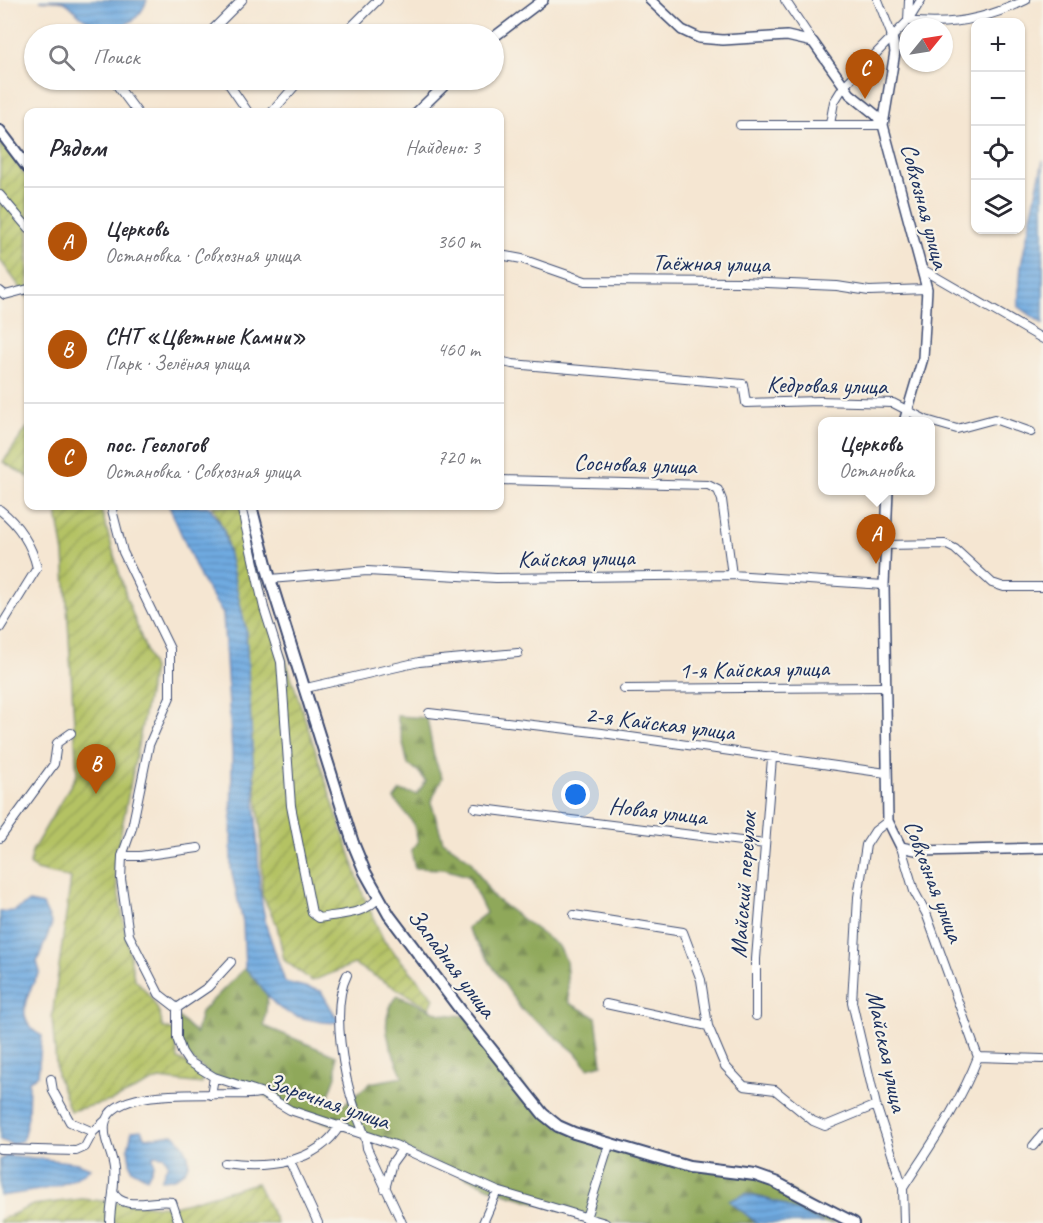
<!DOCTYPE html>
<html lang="ru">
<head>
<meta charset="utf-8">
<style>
	body { margin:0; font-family:Caveat,sans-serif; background:#f2f2f3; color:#2b2b33 }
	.controls { position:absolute; right:18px; top:18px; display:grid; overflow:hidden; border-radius:12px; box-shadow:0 2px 4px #0004 }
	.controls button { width:54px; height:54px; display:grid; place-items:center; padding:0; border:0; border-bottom:2px solid #e1e1e2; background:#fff; color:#2b2b33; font:30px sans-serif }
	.compass { position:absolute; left:899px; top:18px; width:54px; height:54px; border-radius:50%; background:#fff; box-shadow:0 2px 4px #0004; rotate:60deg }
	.you { position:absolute; left:576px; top:795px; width:21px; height:21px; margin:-15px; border:4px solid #fff; border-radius:50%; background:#1a73e8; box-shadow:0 0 0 9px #1a73e833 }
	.badge { display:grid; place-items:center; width:39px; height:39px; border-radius:50%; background:#b45309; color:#fff; font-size:20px; font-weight:700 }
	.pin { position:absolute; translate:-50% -50px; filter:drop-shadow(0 2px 3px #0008) }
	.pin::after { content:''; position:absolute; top:32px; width:21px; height:18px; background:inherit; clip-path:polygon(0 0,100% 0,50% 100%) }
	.popup { position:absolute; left:818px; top:417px; width:117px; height:78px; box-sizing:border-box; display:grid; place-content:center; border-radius:12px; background:#fff; filter:drop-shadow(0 2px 4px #0005); font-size:20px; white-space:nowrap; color:#7c7c81 }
	.popup b { font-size:22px; color:#2b2b33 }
	.popup::after { content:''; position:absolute; left:50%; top:100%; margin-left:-12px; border:12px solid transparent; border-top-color:#fff }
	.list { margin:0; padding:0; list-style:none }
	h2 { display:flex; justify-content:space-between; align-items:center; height:78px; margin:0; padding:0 24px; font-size:26px }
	h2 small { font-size:20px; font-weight:400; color:#7c7c81 }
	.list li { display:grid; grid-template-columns:39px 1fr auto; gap:18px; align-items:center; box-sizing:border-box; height:108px; padding:0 24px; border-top:2px solid #e1e1e2 }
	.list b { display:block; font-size:22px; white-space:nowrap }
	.list p { margin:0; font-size:20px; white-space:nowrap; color:#7c7c81 }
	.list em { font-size:20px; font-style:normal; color:#7c7c81 }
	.icon { flex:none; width:33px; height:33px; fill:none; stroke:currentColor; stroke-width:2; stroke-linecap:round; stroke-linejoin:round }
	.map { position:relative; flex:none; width:1043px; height:1223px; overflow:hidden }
	.search { position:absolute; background:#fff; box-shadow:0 2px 4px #0004; left:24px; top:24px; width:480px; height:66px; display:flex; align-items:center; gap:15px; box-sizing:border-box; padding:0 21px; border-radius:33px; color:#7c7c81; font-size:22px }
	.panel { position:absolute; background:#fff; box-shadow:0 2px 4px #0004; left:24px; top:108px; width:480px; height:402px; border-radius:12px }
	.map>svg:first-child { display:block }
	.forest { fill:url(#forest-firs); stroke:#556c5c; stroke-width:1.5 }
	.garden { fill:url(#garden-furrows); stroke:#687861; stroke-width:1.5 }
	.water { fill:url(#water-rules); stroke:#466c9f; stroke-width:1.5 }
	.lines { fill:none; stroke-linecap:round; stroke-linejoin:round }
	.minor-casing { stroke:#3c4a6f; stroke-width:10 }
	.tertiary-casing { stroke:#3c4a6f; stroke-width:12 }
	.secondary-casing { stroke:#3c4a6f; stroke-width:14 }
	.minor { stroke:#fff; stroke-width:8 }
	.tertiary { stroke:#fff; stroke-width:9 }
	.secondary { stroke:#fff; stroke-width:10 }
	.labels { text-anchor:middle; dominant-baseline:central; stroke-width:4.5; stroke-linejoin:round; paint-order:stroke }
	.street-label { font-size:24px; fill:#1b2f5e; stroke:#f7f3e8 }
</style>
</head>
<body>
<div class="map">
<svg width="1043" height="1223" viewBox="0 0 1043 1223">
	<defs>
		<pattern id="forest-firs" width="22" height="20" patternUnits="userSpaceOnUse" patternTransform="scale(1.5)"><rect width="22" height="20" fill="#8fa85a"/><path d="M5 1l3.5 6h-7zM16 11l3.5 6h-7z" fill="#74894e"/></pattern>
		<pattern id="garden-furrows" width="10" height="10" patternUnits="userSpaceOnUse" patternTransform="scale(1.5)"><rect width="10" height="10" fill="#b4c264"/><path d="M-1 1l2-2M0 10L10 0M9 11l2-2" fill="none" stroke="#929e56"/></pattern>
		<pattern id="water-rules" width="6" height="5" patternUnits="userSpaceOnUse" patternTransform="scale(1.5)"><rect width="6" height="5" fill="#70aae0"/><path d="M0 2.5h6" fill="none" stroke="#5b8bb9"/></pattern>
	</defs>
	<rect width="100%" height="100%" fill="#f7f3e8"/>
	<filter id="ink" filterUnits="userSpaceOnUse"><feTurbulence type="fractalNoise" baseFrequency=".0167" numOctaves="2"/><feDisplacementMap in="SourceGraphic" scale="12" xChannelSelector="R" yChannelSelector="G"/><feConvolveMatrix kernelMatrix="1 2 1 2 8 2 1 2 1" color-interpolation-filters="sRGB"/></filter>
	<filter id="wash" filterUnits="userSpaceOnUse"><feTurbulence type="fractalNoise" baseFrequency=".008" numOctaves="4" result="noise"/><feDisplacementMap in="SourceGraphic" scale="24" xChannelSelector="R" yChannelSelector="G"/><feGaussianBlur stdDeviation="1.35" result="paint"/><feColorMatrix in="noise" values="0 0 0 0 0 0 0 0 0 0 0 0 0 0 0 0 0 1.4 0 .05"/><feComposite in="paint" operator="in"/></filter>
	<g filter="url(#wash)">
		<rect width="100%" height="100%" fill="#f5e6d2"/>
		<!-- forest -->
		<path class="forest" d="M397,716L427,718L434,757L442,778L431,802L443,841L470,860L493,897L557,945L566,960L569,1003L596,1017L602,1064L588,1068L575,1052L521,1009L467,928L486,913L468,876L444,869L415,868L411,851L418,842L414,824L394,799L400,791L417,794L426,781L417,770L408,765Z
			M245,968L268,994L264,1026L336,1056V1076L327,1100L341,1107L370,1083L403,1077C391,1047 376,1024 397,995L441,1014L465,1016L558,1126L646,1154L742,1172L792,1191L833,1223C798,1223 765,1181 730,1201L757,1223H605L497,1191L395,1145L290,1110L260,1092L214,1077L182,1052L176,1015L196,1033L201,1012Z"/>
		<!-- garden -->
		<path class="garden" d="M0,141L28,179V298L0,260Z
			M27,428L28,429V477L3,462Z
			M56,506H100L127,599L153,669L114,868L134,978C147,991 162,1009 162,1027L174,1031L178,1059L204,1073L202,1084L159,1079L111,1101L70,1111L57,1075L52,1018L71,878L36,870L30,864L32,851L77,774L64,554Z
			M213,506H242L258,569L289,670L364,897L384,941L434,998L430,1008L354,964L312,981L284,960L277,925L262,895L261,832L226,535Z
			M257,1183L277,1223H0V1220L33,1205L82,1199L170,1207Z"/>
		<!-- water -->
		<path class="water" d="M40,0H147C137,28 106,36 82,17C76,13 70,4 64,2C57,0 47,1 40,0Z
			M1043,160V324L1018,306L1021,265Z
			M169,506H209L223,528L246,630L260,892L266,925L285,982L321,991L339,1022C323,1024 288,1017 276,1005C264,994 257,979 245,968L243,923L231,869L232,752L223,614L201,579Z
			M29,902L43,905L52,924L37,962L40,972C26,994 13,1021 42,1036L38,1075L29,1080L28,1117L23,1140L12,1144L0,1140V912L14,911Z
			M141,1130L146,1138L173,1134C197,1154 193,1178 161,1180L168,1163L164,1156L153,1155L154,1164L147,1178L131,1169L128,1149L132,1131Z
			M7,1155L78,1163L90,1168C66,1190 31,1191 0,1196V1160Z
			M745,1194L777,1202L823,1223H757L729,1201Z"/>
	</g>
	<g filter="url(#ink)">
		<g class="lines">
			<defs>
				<path id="minor" d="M785,0L813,42
					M878,0L892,36
					M909,0L908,21C949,27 989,18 1026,0
					M208,34L242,0
					M344,34L378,0
					M113,80L137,112
					M226,80L248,112
					M272,112L300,80
					M830,124L834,102L844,86L908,21L921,0
					M740,125H883
					M0,195L28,228
					M500,255L522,259L585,281L742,282L837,286L869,291L927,289
					M924,270L1043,339
					M0,291L5,295L28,289
					M500,361L512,364L743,384L746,403L819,401L893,403L926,420L957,429L994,419L1031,432
					M500,480L708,485L718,490L722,500L732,575
					M111,506L123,552L170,649V697L149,745L132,828L122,856L121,879L129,935L159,994L177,1008
					M241,506L264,608L281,662L291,806L312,913L319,918C340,914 365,915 378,898
					M0,510C18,524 32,545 37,568L0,628
					M885,545L945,544L955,549L992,583L1004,587H1043
					M270,579L367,571L496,578L732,575L884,585
					M306,688L419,662L518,653
					M624,689L885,687
					M429,713L602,733L886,773
					M475,808L765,844
					M888,821L875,831L866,845L858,897L852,1002L876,1105L903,1188L904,1223
					M0,838L54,764L57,743L71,733
					M901,847L914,891L926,913L978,1057C960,1104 930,1146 903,1188
					M122,856H140L198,848
					M574,915L683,932L701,980L708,1026L725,1066L744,1086L775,1090L813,1121L825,1126L876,1105
					M231,962L208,987L177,1008V1038L182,1052L188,1061L214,1077L260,1092L290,1110L395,1145L497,1191L605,1223
					M347,975C330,1008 344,1078 356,1112C360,1125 366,1134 367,1148L402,1223
					M606,1004L708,1026
					M756,1016V959L772,758
					M978,1057L1043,1059
					M51,1079L53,1091L70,1122L93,1132L105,1121
					M211,1095L214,1077
					M1033,1146L1043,1134
					M0,1149L76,1151L85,1147L93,1132
					M290,1162L318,1223
					M224,1163C264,1169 318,1164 340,1125
					M385,1189L392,1163L403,1148
					M113,1192C123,1212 152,1199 172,1202L179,1223
					M586,1218L609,1145
					M110,1223C110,1205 116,1186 114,1168C112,1152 103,1141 105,1124C112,1081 229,1099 259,1093
					M483,1223L497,1191"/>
				<path id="tertiary" d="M650,0L682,30L699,38L723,40L787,36L813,42L850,94L876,115L883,125
					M892,36L895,52L883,125L927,289L923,358L904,422
					M494,37L543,0
					M417,112L450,80
					M888,490L884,585L888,821L901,847L920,851L1043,848"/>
				<path id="secondary" d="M0,131L28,168
					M251,506L270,579L353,843L365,872L389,915L465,1016L543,1114L558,1126L574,1133L689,1167L755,1175L775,1182L854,1223"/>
			</defs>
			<!-- minor casing -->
			<use href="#minor" class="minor-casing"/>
			<!-- tertiary casing -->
			<use href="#tertiary" class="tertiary-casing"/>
			<!-- secondary casing -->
			<use href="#secondary" class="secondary-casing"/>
			<!-- minor -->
			<use href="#minor" class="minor"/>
			<!-- tertiary -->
			<use href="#tertiary" class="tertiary"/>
			<!-- secondary -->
			<use href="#secondary" class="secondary"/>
		</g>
	</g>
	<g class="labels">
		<!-- street labels -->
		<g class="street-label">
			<text transform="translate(925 206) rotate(75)">Совхозная улица</text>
			<text transform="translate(711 263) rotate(1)">Таёжная улица</text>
			<text transform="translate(827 385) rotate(1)">Кедровая улица</text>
			<text transform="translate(635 464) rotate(2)">Сосновая улица</text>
			<text transform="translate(576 558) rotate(-1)">Кайская улица</text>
			<text transform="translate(754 669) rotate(-1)">1-я Кайская улица</text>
			<text transform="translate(660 723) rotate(7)">2-я Кайская улица</text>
			<text transform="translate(658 811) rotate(7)">Новая улица</text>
			<text transform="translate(934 881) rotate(69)">Совхозная улица</text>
			<text transform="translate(743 885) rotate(-86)">Майский переулок</text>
			<text transform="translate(452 963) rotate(53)">Западная улица</text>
			<text transform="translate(887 1051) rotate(78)">Майская улица</text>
			<text transform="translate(328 1101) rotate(19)">Заречная улица</text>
		</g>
	</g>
</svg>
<div class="controls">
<button>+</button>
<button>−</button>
<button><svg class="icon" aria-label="locate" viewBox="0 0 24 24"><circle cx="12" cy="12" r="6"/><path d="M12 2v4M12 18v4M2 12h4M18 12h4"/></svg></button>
<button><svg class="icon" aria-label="layers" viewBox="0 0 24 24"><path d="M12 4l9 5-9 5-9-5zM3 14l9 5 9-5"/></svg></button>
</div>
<svg class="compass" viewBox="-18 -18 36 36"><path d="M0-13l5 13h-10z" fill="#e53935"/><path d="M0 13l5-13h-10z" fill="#7c7c81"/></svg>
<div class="you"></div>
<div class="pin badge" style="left:876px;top:564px">A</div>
<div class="popup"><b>Церковь</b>Остановка</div>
<div class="pin badge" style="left:96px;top:794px">B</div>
<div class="pin badge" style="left:865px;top:99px">C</div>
<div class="search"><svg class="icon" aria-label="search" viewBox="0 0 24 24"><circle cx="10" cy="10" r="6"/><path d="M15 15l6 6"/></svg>Поиск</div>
<section class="panel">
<h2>Рядом<small>Найдено: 3</small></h2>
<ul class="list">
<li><span class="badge">A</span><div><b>Церковь</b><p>Остановка · Совхозная улица</p></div><em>360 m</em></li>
<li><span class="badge">B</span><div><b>СНТ «Цветные Камни»</b><p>Парк · Зелёная улица</p></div><em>460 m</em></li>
<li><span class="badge">C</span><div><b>пос. Геологов</b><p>Остановка · Совхозная улица</p></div><em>720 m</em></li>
</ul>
</section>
</div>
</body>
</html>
